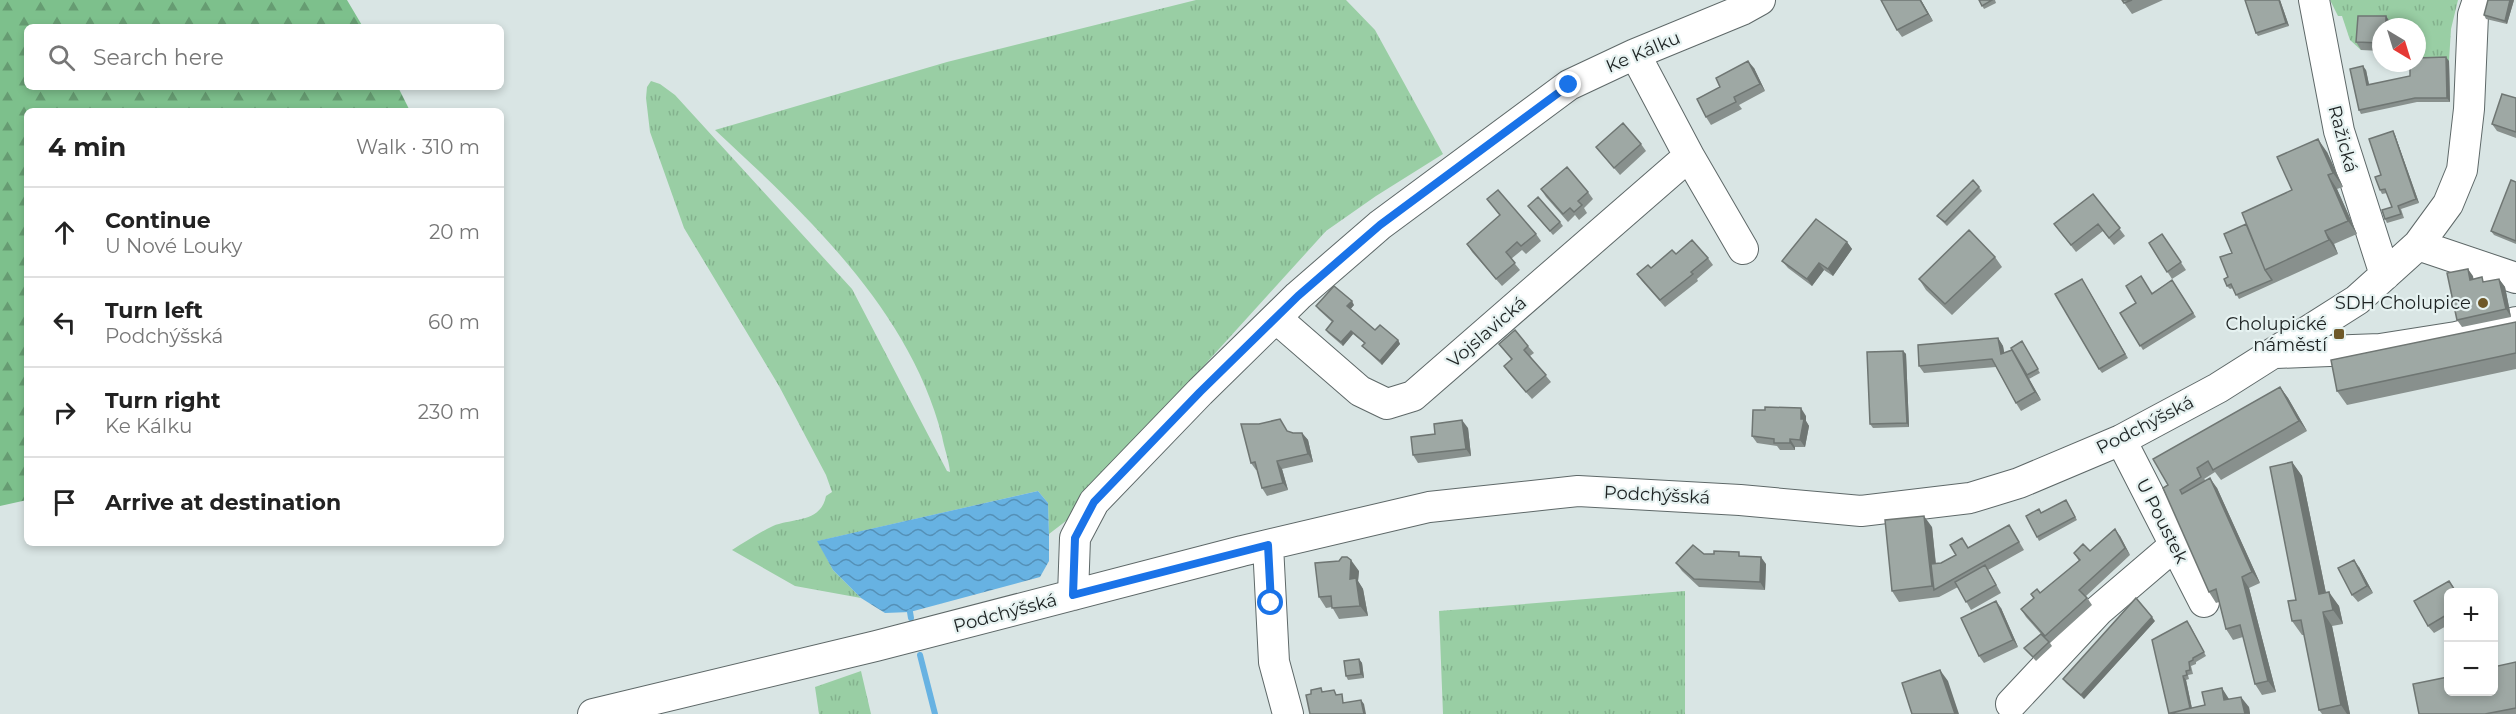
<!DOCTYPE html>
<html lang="en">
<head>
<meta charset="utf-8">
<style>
	body { margin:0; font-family:Montserrat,sans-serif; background:#f6f6f6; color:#222 }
	.controls { position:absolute; right:18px; bottom:18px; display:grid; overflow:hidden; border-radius:9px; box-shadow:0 3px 9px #0003 }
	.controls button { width:54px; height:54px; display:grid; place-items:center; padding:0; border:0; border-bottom:2px solid #e0e0e0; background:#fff; color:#222; font:30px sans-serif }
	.compass { position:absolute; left:2372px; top:18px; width:54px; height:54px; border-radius:50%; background:#fff; box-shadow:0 3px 9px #0003; rotate:142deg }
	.stop { position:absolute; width:18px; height:18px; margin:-14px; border:4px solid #1a73e8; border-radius:50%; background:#fff }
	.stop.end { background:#1a73e8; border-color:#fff; box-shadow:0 2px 6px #0008 }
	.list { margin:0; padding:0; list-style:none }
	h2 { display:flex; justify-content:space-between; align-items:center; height:78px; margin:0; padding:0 24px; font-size:26px }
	h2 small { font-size:20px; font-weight:400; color:#767676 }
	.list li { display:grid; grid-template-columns:39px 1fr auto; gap:18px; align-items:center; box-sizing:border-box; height:90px; padding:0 24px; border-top:2px solid #e0e0e0 }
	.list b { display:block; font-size:22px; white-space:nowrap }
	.list p { margin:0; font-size:20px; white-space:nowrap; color:#767676 }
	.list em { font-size:20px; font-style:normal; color:#767676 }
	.icon { flex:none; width:33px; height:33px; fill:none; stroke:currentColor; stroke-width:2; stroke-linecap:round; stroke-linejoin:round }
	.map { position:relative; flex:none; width:2516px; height:714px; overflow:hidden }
	.search { position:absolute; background:#fff; box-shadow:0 3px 9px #0003; left:24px; top:24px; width:480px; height:66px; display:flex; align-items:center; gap:15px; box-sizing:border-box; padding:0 21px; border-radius:9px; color:#767676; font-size:22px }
	.panel { position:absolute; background:#fff; box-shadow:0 3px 9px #0003; left:24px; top:108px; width:480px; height:438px; border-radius:9px }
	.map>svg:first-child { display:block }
	.grass { fill:url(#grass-tufts) }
	.forest { fill:url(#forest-firs) }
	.water { fill:url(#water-waves) }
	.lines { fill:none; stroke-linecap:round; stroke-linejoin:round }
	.stream { stroke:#67b2e2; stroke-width:6 }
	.minor-casing { stroke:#5e6868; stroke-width:32 }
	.minor { stroke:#fff; stroke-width:30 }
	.wall { fill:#88908d }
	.shaded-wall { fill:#6f7673 }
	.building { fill:#9ea8a4; stroke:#6f7673; stroke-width:1.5 }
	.route { stroke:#1a73e8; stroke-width:8 }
	.poi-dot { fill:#6e5828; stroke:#e6f2f1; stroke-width:2 }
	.labels { text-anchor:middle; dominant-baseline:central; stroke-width:4.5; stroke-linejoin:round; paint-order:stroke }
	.street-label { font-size:18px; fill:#1d2222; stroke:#e6f2f1 }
	.poi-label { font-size:18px; fill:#1d2222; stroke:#e6f2f1; text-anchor:end }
</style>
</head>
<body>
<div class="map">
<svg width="2516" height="714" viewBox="0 0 2516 714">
	<defs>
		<pattern id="grass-tufts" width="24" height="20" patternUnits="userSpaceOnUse" patternTransform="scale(1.5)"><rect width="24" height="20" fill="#99cea4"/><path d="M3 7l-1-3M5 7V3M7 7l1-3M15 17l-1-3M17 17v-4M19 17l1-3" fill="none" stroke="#83b18d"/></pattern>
		<pattern id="forest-firs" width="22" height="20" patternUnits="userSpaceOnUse" patternTransform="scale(1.5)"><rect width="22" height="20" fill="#7dc08c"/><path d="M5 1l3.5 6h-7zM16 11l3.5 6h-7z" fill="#669c72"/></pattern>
		<pattern id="water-waves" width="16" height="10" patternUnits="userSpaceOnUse" patternTransform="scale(1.5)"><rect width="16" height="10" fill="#67b2e2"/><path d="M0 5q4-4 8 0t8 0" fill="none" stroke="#5490b7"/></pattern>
	</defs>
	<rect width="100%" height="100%" fill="#d9e5e4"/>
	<!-- grass -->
	<path class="grass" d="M1196,0H1346L1375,30L1443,154L1376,196L1326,231L1209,360L1075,514L1049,534L1048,503L1038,491L818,541L833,570L861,598L795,586L732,550C745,542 758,533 773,526C792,518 821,523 826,496L832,492L826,475L779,386L684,228L650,132L646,98L647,87L651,81L660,84L675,95L852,289L947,471L950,472C949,460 944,448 942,436C910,311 807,215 715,130L947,62Z
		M2330,0H2458L2451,29L2449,61H2417V27L2363,24L2361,50L2350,40L2342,16H2338Z
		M1685,591V714H1443L1439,611Z
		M861,671L871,714H819L815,687Z"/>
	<!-- forest -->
	<path class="forest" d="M0,0H347L363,27H27V87H398L410,111H27V500L0,506Z"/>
	<!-- water -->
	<path class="water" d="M1038,491L1048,503L1049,534V561L1040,577L910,612L885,613L861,598L833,570L817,541Z"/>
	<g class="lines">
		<!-- stream -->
		<path class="stream" d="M910,612L911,618
			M920,655L935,714"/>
		<defs>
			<path id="minor" d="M2314,0L2339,131L2385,275
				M1635,54L1689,156L1743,249
				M2418,245L2516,278
				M1276,318L1360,391L1387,404L1413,396L1689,156
				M2276,353L2380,349L2456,337L2516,322
				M2121,440L2204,602
				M1268,545L1274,662L1288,714
				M1073,595L1075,538L1094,502L1200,392L1298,296L1380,225L1569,85L1635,54L1742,10L1760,0
				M2011,704L2099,610L2175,545
				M593,714L876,646L1242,551L1429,507L1578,491L1740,500L1861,511L1970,498L2019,483L2121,440L2218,388L2357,300L2418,245L2448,204L2462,170L2469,109L2473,15L2478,0"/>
		</defs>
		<!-- minor casing -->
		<use href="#minor" class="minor-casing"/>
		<!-- minor -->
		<use href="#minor" class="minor"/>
	</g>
	<!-- wall -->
	<path class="wall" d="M1921,0L1933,21L1902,37L1897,30Z
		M1979,0H1995L1996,3L1984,9Z
		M2122,0H2163L2132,14Z
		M2245,0H2280L2289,26L2258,36L2256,33Z
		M2514,0L2507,24L2486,19L2484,15Z
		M2386,16L2391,24V27H2381V51L2361,50L2356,42Z
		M2449,61L2450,102H2417L2361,114L2359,110L2366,70L2369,85L2410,76Z
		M1754,68L1765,91L1739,105L1742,109L1711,125L1706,117L1720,87Z
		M2516,98V138L2497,131L2492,124Z
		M2393,131L2395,135L2419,203L2401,209L2404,218L2387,223L2385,219L2392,207L2387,193L2382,194L2380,190L2381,175Z
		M1641,144L1646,151L1620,175L1596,147Z
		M2327,152L2343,187L2337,189L2357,234L2334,244L2338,254L2239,299L2233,288L2230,289L2227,286L2232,253Z
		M2516,182V244L2494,235L2491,231Z
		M1979,187L1982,191L1947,226L1937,216Z
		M1541,189L1588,192L1593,199L1584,208L1587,213L1579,220L1575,215L1568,222L1546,197Z
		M2093,194L2125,236L2114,245L2103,231L2076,252L2054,224Z
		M1487,199L1536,234L1541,241L1526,254L1522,250L1511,259L1520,270L1502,286L1472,252L1467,244L1500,215Z
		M1528,206L1560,222L1563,226L1553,235Z
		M2162,234L2186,270L2172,279L2149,243Z
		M1847,242L1852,249L1833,276L1824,270L1812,286L1788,268L1782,261Z
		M1676,254L1708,258L1713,265L1697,279L1698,281L1665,307L1642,281L1637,274L1651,268Z
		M1995,257L2002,267L1952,315L1926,290L1919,279Z
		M2473,276V279L2485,282L2499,279L2505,287L2511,317L2462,327L2457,320Z
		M2172,280L2196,317L2143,350L2120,313Z
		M2084,282L2128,358L2102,373L2099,369Z
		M1354,305L1350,309L1375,330L1398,340L1400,344L1382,365L1365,349L1362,346L1364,343L1353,334L1343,346L1328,333L1326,330L1332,322L1319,310L1316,306Z
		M2516,322V369L2347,405L2337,391Z
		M1998,338L2003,346L2004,353L2024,345L2040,373L2029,379L2028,377L2041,400L2021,411L2016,403L1996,367L1924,373L1919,366Z
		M1499,344L1528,346L1534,353L1530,356L1551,382L1532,399L1509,373L1504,366L1512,360Z
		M1903,351L1906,354L1909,427L1873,428L1870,424Z
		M2280,387L2288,398L2307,431L2221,480L2215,472L2204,479L2217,488L2260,583L2249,588L2276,692L2262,695L2255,684L2243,637L2233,640L2226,629L2219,602L2216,603L2209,592L2168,485Z
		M1806,416V421L1809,426L1805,447H1795V450H1780L1777,446L1757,443L1752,436Z
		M1468,428L1471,456L1418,463L1413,455L1435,434Z
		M1288,431L1293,433H1302L1308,440L1313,462L1282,469L1288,490L1267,496L1262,488L1257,470H1256L1251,463Z
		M2292,462L2302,476L2326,593L2339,606L2343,624L2332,626L2350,714H2322L2319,710L2304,635H2302L2292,621L2296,600Z
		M2066,500L2077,520L2039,541L2037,537L2042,513Z
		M1932,527L1936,564L1941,563L1969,547L2014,533L2024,550L1988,570L2001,593L1971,610L1958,587L1939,597L1899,602L1892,591Z
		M2120,536L2130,555L2086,596L2092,605L2050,643L2052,646L2036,661L2024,648L2041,634L2026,617L2021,609L2079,561L2074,553L2090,551Z
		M1704,554L1742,556L1766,564L1765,590L1699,587L1682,571L1676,563Z
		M2359,567L2373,593L2358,602L2352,595Z
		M1359,571L1358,581L1363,589L1368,616L1339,619L1332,607L1326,608L1319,597Z
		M2449,581L2457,592H2448V625L2434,633L2428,626Z
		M2001,608L2018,647L1984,663L1979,656Z
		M2155,621L2084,699L2066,683L2063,679Z
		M2190,625L2206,656L2196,662V664L2191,666L2193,674L2188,675L2189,679L2186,680L2192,708L2229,699L2249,707L2250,714H2169Z
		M1359,659L1362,663L1364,678L1348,680L1346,676Z
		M2516,662V714H2419Z"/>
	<!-- shaded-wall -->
	<path class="shaded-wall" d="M1920,0H1921L1933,21L1928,14Z
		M2279,0H2280L2289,26L2286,23Z
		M2510,0H2514L2507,24L2505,21Z
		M2386,16L2391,24V27H2386Z
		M2446,57L2449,61L2450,102L2447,98Z
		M1748,61L1754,68L1765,91L1760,84Z
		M2363,66L2366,70L2370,89L2367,85Z
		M2393,131L2395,135L2419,203L2416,199Z
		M2318,139L2327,152L2343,187L2333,173Z
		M2328,175L2337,189L2357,234L2348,221Z
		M2325,231L2334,244L2338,254L2329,240Z
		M1847,242L1852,249L1833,276L1828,269Z
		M1819,263L1824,270L1812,286L1807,279Z
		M2468,269L2473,276L2475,287L2470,280Z
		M2499,279L2505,287L2511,317L2506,309Z
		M1352,301L1354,305L1350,310L1347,306Z
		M1351,331L1353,334L1343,346L1341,342Z
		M1998,338L2003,346L2006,362L2001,354Z
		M1398,340L1400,344L1382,365L1380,361Z
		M1903,351L1906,354L1909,427L1907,423Z
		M2017,357L2041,400L2035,392Z
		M2280,387L2288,398L2307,431L2299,421Z
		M1801,408L1806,416V421L1809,426L1805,447L1800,440Z
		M1462,420L1468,428L1471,456L1466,449Z
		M1302,433L1308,440L1313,462L1308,454Z
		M1790,439L1795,447V450L1790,443Z
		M1277,461L1282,469L1288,490L1283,483Z
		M2292,462L2302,476L2329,608L2319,594Z
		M2210,478L2217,488L2260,583L2252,572Z
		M1924,516L1932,527L1938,587L1934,590L1932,586Z
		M2115,529L2120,536L2130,555L2125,548Z
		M1761,557L1766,564L1765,590L1760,582Z
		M1351,560L1359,571L1358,581L1363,589L1368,616L1360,606L1350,579Z
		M2354,560L2359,567L2373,593L2367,586Z
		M2242,577L2249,588L2276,692L2268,681Z
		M2329,592L2339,606L2343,624L2333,610Z
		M1996,601L2001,608L2018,647L2013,640Z
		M2323,612L2332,626L2350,714H2347L2341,705Z
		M2152,617L2155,621L2084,699L2081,695Z
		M1359,659L1362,663L1364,678L1361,674Z
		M1940,670L1948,681L1959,714H1955Z
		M2183,676L2186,680L2193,714L2191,712Z
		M2222,688L2229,699L2232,711L2224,700Z
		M2241,697L2249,707L2250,714H2245Z
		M1361,700L1364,704L1366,714H1364Z"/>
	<!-- building -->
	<path class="building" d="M1881,0H1920L1928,14L1897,30Z
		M1979,0H1992L1982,6Z
		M2122,0H2132L2124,3Z
		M2245,0H2279L2286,23L2256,33Z
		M2488,0H2510L2505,21L2484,15Z
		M2358,16H2386V27H2381V43L2356,42Z
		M2446,57L2447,98H2415L2359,110L2350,69L2363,66L2367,85L2410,76V63H2417V58Z
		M1748,61L1760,84L1734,97L1736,102L1706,117L1697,99L1720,87L1716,78Z
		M2502,94L2516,98V132L2492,124Z
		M1623,123L1641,144L1614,168L1596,147Z
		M2393,131L2416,199L2398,206L2401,214L2385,219L2382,210L2392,207L2385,189L2380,190L2375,177L2381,175L2369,139Z
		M2318,139L2333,173L2328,175L2348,221L2325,231L2329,240L2265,270L2242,213L2292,190L2277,157Z
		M1567,167L1588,192L1578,201L1582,205L1574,212L1570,208L1563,214L1541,189Z
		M1973,180L1979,187L1945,222L1937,216Z
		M2511,180L2516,182V241L2491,231Z
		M1498,190L1536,234L1521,246L1517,242L1506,252L1515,263L1496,279L1467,244L1500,215L1487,199Z
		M2093,194L2120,228L2109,238L2098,224L2071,245L2054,224Z
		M1538,197L1560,222L1550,231L1528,206Z
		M1816,219L1847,242L1828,269L1819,263L1807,279L1782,261Z
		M2246,224L2265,270L2272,280L2236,295L2231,284L2227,286L2224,279L2228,277L2220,257L2232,253L2224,234Z
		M1969,230L1995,257L1945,304L1919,279Z
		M2162,234L2181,262L2167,272L2149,243Z
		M1692,240L1708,258L1691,272L1693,274L1660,300L1637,274L1648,265L1651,268L1672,250L1676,254Z
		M2468,269L2470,280L2482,277L2483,282L2499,279L2506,309L2457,320L2447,273Z
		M2141,276L2152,294L2172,280L2193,313L2140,346L2120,313L2136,303L2126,286Z
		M2082,279L2125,354L2099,369L2055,294Z
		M1334,286L1352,301L1347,306L1375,330L1380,325L1398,340L1380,361L1362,346L1365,343L1351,331L1341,342L1326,330L1333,321L1316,306Z
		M2516,322V353L2337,391L2331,360Z
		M1515,330L1528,346L1524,350L1546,375L1526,392L1504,366L1512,359L1499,344Z
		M1998,338L2001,354L2012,350L2035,392L2016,403L1992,359L1919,366L1918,345Z
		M2022,341L2038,369L2027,375L2011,348Z
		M1903,351L1907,423L1870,424L1867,352Z
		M2280,387L2299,421L2213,470L2208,461L2197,468L2201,477L2180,490L2182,494L2210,478L2252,572L2242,577L2268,681L2255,684L2240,625L2226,629L2216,589L2209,592L2163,488L2168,485L2153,459Z
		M1765,407L1801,408V419H1804L1800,440L1790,439V443H1774V439L1752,436L1753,410H1765Z
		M1280,419L1287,431L1293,433H1302L1308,454L1277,461L1283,483L1262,488L1255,462L1251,463L1241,424H1259Z
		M1462,420L1466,449L1413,455L1411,437L1435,434L1434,424Z
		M2292,462L2319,594L2329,592L2333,610L2323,612L2341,705L2319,710L2301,620L2292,621L2288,601L2296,600L2270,467Z
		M2066,500L2075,517L2037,537L2026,516L2039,509L2041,513Z
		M1924,516L1932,586L1892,591L1885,520Z
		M2009,525L2019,542L1934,590L1931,564L1941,563L1956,555L1950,545L1962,538L1968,548Z
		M2115,529L2125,548L2079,590L2087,598L2045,636L2021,609L2034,598L2031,594L2037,589L2040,593L2080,560L2074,553L2083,544L2090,551Z
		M1693,545L1704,554H1714V551L1739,552V556L1761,557L1760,582L1694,579L1676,563Z
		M1342,557H1347L1351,560L1350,579L1356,578L1360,606L1332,608L1331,596L1319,597L1315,563L1339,561Z
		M2354,560L2367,586L2352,595L2338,568Z
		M1985,565L1996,585L1966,602L1955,582Z
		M2449,581L2456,592H2448V614L2428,626L2414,601Z
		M2136,598L2152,617L2081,695L2063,679Z
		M1996,601L2013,640L1979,656L1961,618Z
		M2187,621L2204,652L2193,658V660L2189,662L2190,670L2186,671L2187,675L2183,676L2190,708L2169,714L2152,640Z
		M2041,634L2049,642L2033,657L2024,648Z
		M1359,659L1361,674L1346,676L1344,661Z
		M2516,662V708L2485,714H2419L2413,684L2448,677V692H2493V667Z
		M1940,670L1955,714H1912L1902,683Z
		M1321,688L1322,692L1334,690L1336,695L1342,694L1343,703L1361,700L1364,714H1310L1306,695L1311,694V690Z
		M2222,688L2224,700L2241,697L2245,714H2170V713L2205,705L2202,692Z"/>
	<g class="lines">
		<!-- route -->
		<path class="route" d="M1271,603L1268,545L1073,595L1075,538L1094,502L1200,392L1298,296L1380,225L1569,85"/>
	</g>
	<!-- markers -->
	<g class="poi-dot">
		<circle cx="2483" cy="303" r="6"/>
		<rect x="2333" y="328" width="12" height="12" rx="3"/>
	</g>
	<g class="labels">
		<!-- street labels -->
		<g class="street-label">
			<text transform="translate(1643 52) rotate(-23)">Ke Kálku</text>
			<text transform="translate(2343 139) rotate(75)">Ražická</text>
			<text transform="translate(1487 332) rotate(-41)">Vojslavická</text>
			<text transform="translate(2145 425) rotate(-27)">Podchýšská</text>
			<text transform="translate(1657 495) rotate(3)">Podchýšská</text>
			<text transform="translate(2162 521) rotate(63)">U Poustek</text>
			<text transform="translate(1005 613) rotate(-15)">Podchýšská</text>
		</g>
		<!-- poi labels -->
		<g class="poi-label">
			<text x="2471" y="303">SDH Cholupice</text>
			<text x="2327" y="324">Cholupické<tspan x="2327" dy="21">náměstí</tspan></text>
		</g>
	</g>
</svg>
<div class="controls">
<button>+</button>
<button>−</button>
</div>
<svg class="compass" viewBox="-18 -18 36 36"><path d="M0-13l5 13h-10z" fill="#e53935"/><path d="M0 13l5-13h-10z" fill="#767676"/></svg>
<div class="stop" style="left:1271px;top:603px"></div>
<div class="stop end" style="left:1569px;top:85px"></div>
<div class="search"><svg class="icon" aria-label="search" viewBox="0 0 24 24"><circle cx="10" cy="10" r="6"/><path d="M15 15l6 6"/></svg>Search here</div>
<section class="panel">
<h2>4 min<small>Walk · 310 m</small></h2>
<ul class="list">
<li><svg class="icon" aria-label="ahead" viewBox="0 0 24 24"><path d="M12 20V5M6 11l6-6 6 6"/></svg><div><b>Continue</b><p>U Nové Louky</p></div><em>20 m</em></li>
<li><svg class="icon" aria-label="left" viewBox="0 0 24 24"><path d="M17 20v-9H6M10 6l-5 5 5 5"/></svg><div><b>Turn left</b><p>Podchýšská</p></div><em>60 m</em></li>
<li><svg class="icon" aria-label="right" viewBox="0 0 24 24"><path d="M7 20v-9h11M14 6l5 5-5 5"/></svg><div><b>Turn right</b><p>Ke Kálku</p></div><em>230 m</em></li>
<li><svg class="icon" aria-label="arrive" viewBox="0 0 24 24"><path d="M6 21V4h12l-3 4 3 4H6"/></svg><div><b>Arrive at destination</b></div></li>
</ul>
</section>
</div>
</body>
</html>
